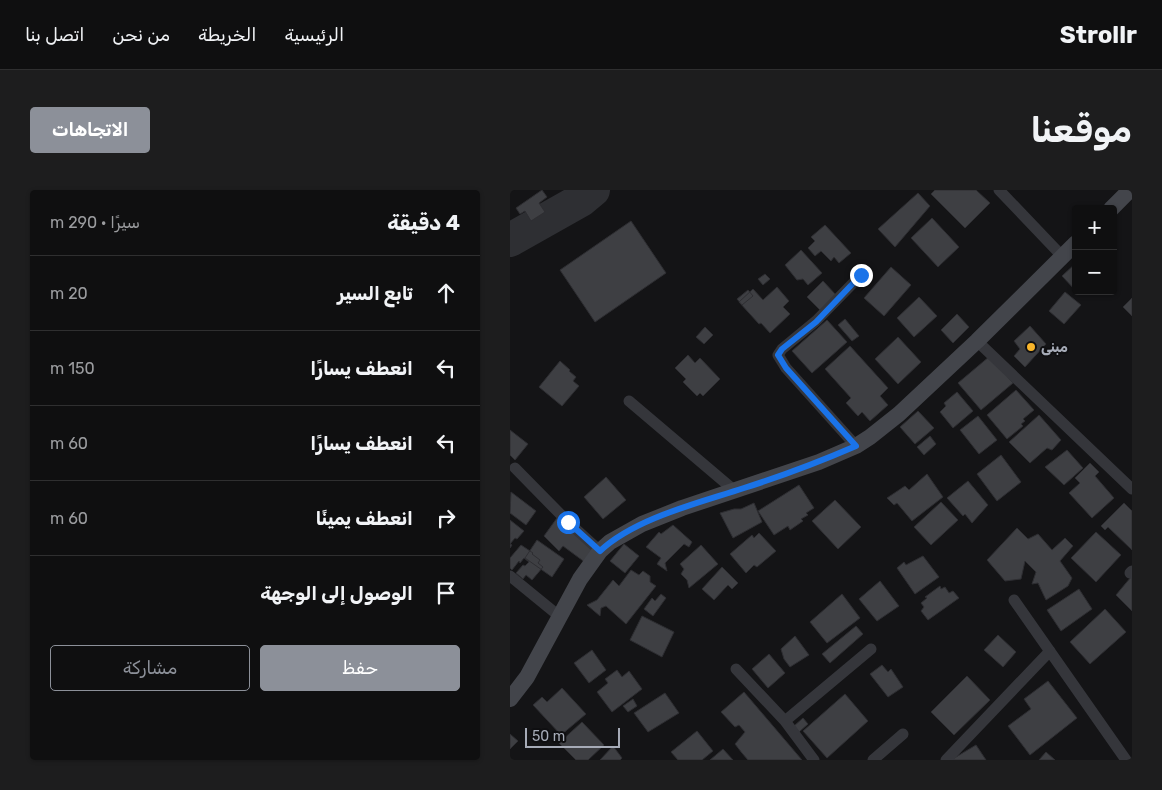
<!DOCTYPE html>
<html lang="ar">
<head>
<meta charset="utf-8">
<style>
	body { margin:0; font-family:Rubik,"Noto Naskh Arabic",sans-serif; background:#1d1d1e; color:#f1f3f6; direction:rtl }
	.controls { position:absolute; right:15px; top:15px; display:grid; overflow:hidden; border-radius:5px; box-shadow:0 1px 4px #0004 }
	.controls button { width:45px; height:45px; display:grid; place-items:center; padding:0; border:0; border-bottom:1px solid #2f2f30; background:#0f0f10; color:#f1f3f6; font:25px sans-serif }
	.scale { position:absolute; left:15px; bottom:12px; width:95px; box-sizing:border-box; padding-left:5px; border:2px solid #a6abb7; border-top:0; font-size:14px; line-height:18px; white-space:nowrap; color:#a6abb7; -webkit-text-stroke:4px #0f0f11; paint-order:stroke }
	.stop { position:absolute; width:15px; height:15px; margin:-11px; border:4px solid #1a73e8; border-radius:50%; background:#fff }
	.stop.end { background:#1a73e8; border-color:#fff; box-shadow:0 1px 5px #0008 }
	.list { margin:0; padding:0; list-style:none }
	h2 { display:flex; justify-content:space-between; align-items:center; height:65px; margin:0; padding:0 20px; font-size:21px }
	h2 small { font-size:16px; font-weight:400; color:#9b9c9f }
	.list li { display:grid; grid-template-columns:32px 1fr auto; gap:15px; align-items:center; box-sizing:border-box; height:75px; padding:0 20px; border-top:1px solid #2f2f30 }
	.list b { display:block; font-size:19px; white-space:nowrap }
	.list em { font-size:16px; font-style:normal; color:#9b9c9f }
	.actions { display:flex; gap:10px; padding:15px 20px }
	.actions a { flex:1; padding:11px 0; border:1px solid #8c9099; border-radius:5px; text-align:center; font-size:18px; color:#8c9099 }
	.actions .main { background:#8c9099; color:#fff }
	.icon { flex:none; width:28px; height:28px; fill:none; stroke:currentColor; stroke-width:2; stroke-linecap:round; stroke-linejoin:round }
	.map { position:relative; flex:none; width:622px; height:570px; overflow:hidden; direction:ltr; border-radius:5px }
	header { display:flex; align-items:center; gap:30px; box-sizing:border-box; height:70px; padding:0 25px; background:#0f0f10; border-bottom:1px solid #2f2f30 }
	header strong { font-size:24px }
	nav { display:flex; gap:28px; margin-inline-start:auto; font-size:18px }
	.intro { display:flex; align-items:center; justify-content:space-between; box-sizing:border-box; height:120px; padding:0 30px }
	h1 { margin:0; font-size:35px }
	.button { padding:12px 22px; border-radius:5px; background:#8c9099; color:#fff; font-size:18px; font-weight:700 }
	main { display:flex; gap:30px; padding:0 30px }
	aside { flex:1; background:#0f0f10; border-radius:5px; box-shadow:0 1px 4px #0004 }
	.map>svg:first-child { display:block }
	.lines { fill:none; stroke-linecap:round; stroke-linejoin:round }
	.taxiway { stroke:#2e2f33; stroke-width:34 }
	.building { fill:#3e3f43; stroke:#2e2e32 }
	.minor { stroke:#35363b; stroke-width:11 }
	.secondary { stroke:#43454b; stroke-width:16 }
	.route { stroke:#1a73e8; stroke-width:6 }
	.poi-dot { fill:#f8b52b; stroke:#0f0f11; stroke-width:2 }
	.labels { text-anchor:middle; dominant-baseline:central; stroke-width:4; stroke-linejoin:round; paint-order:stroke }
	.poi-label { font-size:14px; font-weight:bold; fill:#a6abb7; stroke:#0f0f11; text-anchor:start }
</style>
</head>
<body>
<header>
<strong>Strollr</strong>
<nav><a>الرئيسية</a><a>الخريطة</a><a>من نحن</a><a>اتصل بنا</a></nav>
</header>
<div class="intro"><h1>موقعنا</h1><a class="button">الاتجاهات</a></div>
<main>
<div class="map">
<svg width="622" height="570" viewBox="0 0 622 570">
	<rect width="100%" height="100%" fill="#141416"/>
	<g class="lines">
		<!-- taxiway -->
		<path class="taxiway" d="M0,50L71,10L83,0"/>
	</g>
	<!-- building -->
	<path class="building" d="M32,0L37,7L29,13L35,22L21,31L15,21L10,24L6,18Z
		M425,0H466L480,13L455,38L421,4Z
		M408,3L420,16L385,57L368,39Z
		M422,28L449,57L428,77L401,48Z
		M121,31L156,83L85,132L50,80Z
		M315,35L341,63L329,73L324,67L321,71L311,61L305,66L298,58L305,51L301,47Z
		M291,60L312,83L298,95L293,89L287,90L275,75Z
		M566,73V101L552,86Z
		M381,77L401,95L374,126L354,108Z
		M255,84L260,89L253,95L248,89Z
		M313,91L326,105L311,121L297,107Z
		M267,97L279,111L273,117L280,124L260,143L251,133L249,134L229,112L243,99L253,110Z
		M238,100L243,106L232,115L227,109Z
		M555,102L571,115L554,134L539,121Z
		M409,107L427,126L404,147L387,128Z
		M622,108V126L613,117Z
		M447,124L459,137L443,153L431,140Z
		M335,129L349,146L342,151L328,135Z
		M317,130L337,152L302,183L282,161Z
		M520,136L536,154L515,177L504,166L510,159L504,151Z
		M195,137L203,145L194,154L186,147Z
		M388,147L411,172L388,194L365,169Z
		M340,156L378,198L370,206L378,215L360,231L352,222L348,226L336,213L341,208L315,179Z
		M178,165L185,173L190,168L210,189L193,206L190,203L187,206L173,192L176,189L165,178Z
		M480,166L503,193L471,220L448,193Z
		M50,171L60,180L59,181L66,187L63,191L69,196L52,216L29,197Z
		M506,200L524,220L513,229L515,231L511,234L513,236L497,249L477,225Z
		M447,202L463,221L443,238L430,222L436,216L434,213Z
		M408,221L424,238L405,254L390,237Z
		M529,225L551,250L542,260L537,258L520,273L499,252Z
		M468,226L487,250L469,264L450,240Z
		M0,240L18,254L5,270L0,265Z
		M420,246L426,254L414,265L407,257Z
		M557,260L573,278L554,295L535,277Z
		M491,265L511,292L487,311L467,284Z
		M580,273L589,282L585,286L604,308L582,328L559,303L570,293L565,288Z
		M417,284L433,307L402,331L387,313L384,315L377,308L395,296L399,300Z
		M96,287L116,310L93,329L74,307Z
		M458,291L478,315L462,333L455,324L453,326L437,308Z
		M289,295L304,318L296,323L298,325L291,329L293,331L280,340L278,336L264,345L248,321Z
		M1,302L26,321L16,335L0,323Z
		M325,310L351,337L328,359L302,331Z
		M431,312L448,330L421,355L404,337Z
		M244,313L252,332L223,348L210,323L224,319H231Z
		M614,313L622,321V360L598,337L595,340L591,336Z
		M47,328L87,360L76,373L53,356L49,361L34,346Z
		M0,330L14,341L7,349L5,348L0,354L2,355L0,358Z
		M163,335L182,352L179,357L174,354L155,373L157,381L147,374L151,368L136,357L149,342L151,344Z
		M507,338L518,349L528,344L542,360L555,348L563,356L550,371L562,388L558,396L536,410L528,393L522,394L526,382L515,371L511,389L495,391L477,370Z
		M586,342L611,365L586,392L561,368Z
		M249,343L266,361L247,377L244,375L236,383L220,364L242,345L244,348Z
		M27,350L54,369L42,387L15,368Z
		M114,354L129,366L115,383L100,371Z
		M11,355L23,363L22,364L30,370L28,373L33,377L22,390L16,385L13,389L6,383L13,375L15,376L19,372L14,368L10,373L9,371L2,380L0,378V368Z
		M191,355L208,374L179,398L177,390L171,384L174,379L170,374Z
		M413,366L429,387L405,404L387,378L394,372L396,375Z
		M212,377L228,393L222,399L218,395L204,410L192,399Z
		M121,380L129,385L133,381L140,386V392L146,396L116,434L96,416L91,418L90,426L77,415L87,410L103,390L109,396Z
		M621,387L622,388V421L606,405Z
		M370,391L389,416L367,431L349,409Z
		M430,396L431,399L435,397L439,403L443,401L449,408L418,430L411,421L414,417L411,413L417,408L415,407Z
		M569,399L582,419L551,441L537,420Z
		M151,404L156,408L143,426L134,419L142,408L145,411Z
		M332,404L350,428L317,453L300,432Z
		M595,419L616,442L580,474L560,452Z
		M132,426L164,442L152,467L120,450Z
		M346,436L353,444L320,473L312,464Z
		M488,445L506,462L493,477L474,460Z
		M285,446L299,465L280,477L274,469L271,459Z
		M82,460L96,480L79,493L64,473Z
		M259,464L275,483L258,498L242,479Z
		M372,475L378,482L381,479L393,497L378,507L360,484Z
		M107,480L112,487L119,481L132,499L102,522L87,502L98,493L95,489Z
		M457,486L480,510L444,545L421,522Z
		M538,491L567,528L520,565L498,536L521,519L514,509Z
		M52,498L76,524L51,545L23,515L32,507L37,512Z
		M234,502L292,570H238L232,563L225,554L235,542L229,535L225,537L211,522Z
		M155,503L169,523L138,542L124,523Z
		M335,504L358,531L317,568L293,541Z
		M123,509L127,516L118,522L113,516Z
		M293,528L298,534L289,542L284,536Z
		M72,532L94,555L78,570H66L49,553Z
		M187,541L203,561L192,570H168L161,562Z
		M0,544L8,551L0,559Z
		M466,555L476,570H441Z
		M103,556L112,568L110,570H90Z
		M213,559L223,570H200Z
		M536,562L545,570H529Z"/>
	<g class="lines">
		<!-- minor -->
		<path class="minor" d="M489,0L552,66
			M467,151L622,299
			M119,211L225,301
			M346,256L276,178L268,165L272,159L306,131L351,85
			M5,278L58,332L90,361
			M620,383L622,381
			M0,386L49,426
			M504,410L616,570
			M226,479L275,531L304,570
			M275,531L361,459
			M363,570L393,544
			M436,570L540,461"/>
		<!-- secondary -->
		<path class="secondary" d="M601,19L620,0
			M0,509L17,487L70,389L90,361L100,352L132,334L172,318L309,272L346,256L360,247L389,224L467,151L566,53"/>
	</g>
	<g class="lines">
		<!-- route -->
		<path class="route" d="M58,332L90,361C125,328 189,313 234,298C272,286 309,272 346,256L276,178L268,165L272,159L306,132L351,85"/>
	</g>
	<!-- markers -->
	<circle class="poi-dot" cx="521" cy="157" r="5"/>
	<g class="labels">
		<!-- poi labels -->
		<g class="poi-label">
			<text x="531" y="157">مبنى</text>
		</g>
	</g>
</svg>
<div class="controls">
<button>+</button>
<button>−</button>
</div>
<div class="scale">50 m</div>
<div class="stop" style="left:58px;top:332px"></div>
<div class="stop end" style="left:351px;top:85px"></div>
</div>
<aside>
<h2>4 دقيقة<small>سيرًا · 290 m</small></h2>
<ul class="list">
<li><svg class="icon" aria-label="ahead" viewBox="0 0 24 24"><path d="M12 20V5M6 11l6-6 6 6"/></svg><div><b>تابع السير</b></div><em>20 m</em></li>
<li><svg class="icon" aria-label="left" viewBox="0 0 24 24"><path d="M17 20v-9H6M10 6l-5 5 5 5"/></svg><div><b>انعطف يسارًا</b></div><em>150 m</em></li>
<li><svg class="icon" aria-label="left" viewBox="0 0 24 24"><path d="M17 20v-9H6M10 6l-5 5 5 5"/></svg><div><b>انعطف يسارًا</b></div><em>60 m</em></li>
<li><svg class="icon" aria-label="right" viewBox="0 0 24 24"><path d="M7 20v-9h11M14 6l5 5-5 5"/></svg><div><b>انعطف يمينًا</b></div><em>60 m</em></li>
<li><svg class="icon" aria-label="arrive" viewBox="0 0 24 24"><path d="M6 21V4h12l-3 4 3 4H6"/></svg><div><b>الوصول إلى الوجهة</b></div></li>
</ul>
<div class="actions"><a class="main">حفظ</a><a>مشاركة</a></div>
</aside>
</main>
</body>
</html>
